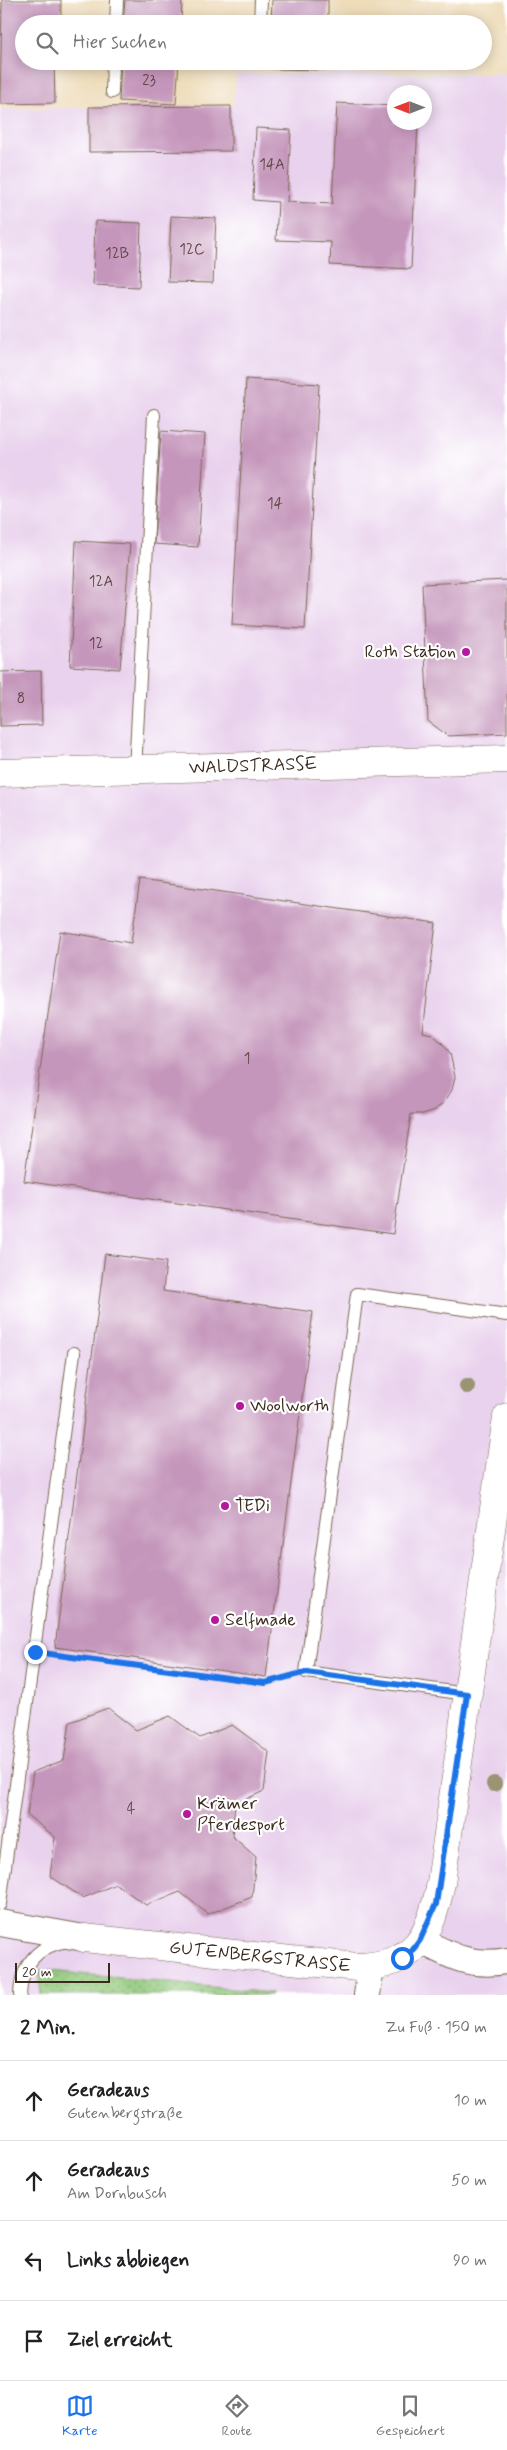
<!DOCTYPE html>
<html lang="de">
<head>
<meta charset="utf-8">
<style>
	body { margin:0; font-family:Mynerve,sans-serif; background:#f2f2f2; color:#202124 }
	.compass { position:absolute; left:387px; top:85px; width:45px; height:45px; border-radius:50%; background:#fff; box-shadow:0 2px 12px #0003; rotate:270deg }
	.scale { position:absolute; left:15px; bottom:12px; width:95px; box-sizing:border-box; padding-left:5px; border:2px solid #3b2a1e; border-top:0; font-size:14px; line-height:18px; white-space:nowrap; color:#3b2a1e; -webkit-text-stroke:4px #fff; paint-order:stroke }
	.stop { position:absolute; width:15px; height:15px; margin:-11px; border:4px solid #1a73e8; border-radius:50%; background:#fff }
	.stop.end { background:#1a73e8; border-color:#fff; box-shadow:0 1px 5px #0008 }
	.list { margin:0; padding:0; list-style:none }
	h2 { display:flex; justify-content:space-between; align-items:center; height:65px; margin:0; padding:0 20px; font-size:21px }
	h2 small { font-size:16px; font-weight:400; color:#757577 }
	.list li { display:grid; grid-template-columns:32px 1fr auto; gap:15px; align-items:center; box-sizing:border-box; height:80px; padding:0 20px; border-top:1px solid #e0e0e0 }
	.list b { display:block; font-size:19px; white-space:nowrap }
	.list p { margin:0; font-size:16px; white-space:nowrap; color:#757577 }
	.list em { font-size:16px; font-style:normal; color:#757577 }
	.icon { flex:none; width:28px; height:28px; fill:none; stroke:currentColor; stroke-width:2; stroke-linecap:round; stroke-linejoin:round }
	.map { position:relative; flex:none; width:507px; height:1995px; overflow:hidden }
	.search { position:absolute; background:#fff; box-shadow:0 2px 12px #0003; left:15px; right:15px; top:15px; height:55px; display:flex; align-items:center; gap:12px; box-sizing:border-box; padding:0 18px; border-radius:28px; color:#757577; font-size:19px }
	.sheet { height:385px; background:#fff }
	nav { display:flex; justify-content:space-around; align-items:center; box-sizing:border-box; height:70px; border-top:1px solid #e0e0e0; background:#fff; font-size:14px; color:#757577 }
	nav a { display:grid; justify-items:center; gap:2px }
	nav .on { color:#1a73e8 }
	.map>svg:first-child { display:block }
	.built { fill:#e9d2ed; fill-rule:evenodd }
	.grass { fill:url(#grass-dots); stroke:#667a4c }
	.building { fill:#c596bb }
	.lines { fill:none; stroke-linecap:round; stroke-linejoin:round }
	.lane-casing { stroke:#7a6854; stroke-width:14 }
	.street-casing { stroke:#7a6854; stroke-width:28 }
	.secondary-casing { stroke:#7a6854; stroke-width:29 }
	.path { stroke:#7a6854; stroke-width:3; stroke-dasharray:1 4; stroke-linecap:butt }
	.lane { stroke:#fff; stroke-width:12 }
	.street { stroke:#fff; stroke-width:26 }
	.secondary { stroke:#fff; stroke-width:28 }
	.tree { fill:#9a9473 }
	.route { stroke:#1a73e8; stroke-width:6 }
	.poi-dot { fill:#b5179e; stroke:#fff; stroke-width:2 }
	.labels { text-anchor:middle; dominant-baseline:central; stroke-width:4.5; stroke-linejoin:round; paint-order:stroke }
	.number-label { font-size:15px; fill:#5e4545 }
	.poi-label { font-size:18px; fill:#3b2a1e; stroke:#fff; text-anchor:start }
	.street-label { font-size:18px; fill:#3b2a1e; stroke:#fff }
</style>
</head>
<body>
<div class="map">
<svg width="507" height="1995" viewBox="0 0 507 1995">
	<defs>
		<pattern id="grass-dots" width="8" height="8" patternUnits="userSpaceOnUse" patternTransform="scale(1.25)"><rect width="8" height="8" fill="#92c97b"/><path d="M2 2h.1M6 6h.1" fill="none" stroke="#78a364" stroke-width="1.8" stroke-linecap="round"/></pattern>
	</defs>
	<rect width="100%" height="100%" fill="#fff"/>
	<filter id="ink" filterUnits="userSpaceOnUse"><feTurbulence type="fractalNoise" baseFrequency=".02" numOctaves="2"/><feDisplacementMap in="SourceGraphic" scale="10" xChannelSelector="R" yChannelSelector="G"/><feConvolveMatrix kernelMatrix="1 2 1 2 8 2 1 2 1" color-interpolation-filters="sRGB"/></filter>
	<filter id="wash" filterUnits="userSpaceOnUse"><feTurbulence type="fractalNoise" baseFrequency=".0096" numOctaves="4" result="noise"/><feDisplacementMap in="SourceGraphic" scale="20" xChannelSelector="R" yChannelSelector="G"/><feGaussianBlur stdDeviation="1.12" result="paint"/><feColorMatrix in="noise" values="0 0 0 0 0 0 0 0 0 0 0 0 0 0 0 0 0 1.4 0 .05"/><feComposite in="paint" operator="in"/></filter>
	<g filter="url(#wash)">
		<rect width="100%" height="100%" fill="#eedcb9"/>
		<!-- built -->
		<path class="built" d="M236,74H507V1995H0V109L234,105ZM394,92H424V122H394Z"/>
		<!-- grass -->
		<path class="grass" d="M41,1970L271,1993V1995H41L39,1976Z"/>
		<g id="blocks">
			<!-- building -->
			<path class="building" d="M2,0H61V21H53V24H24V61H54L55,103L0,104Z
				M125,0H182L181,24H123Z
				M272,0H328V24H271Z
				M121,61H179L176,104L119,101Z
				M270,61H327L326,70L270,69Z
				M337,103L394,106V122H418L411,269L330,265L331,242L276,240L278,202L253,200L256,128L291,130L287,202L332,204Z
				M231,106V151L89,152V107Z
				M171,216L216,218L213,283L168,282Z
				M95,221L141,223L139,287L93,285Z
				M246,379L319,384L305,629L232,625Z
				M161,431L205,434L198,547L154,544Z
				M76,541L130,544L120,669L70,666Z
				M507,580V733L448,736L428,721L422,584Z
				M41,671L42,725L0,726V672Z
				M140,880L436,923L423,1032L432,1034L442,1043L450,1053L455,1077L452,1090L445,1101L435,1110L423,1114H411L393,1234L24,1181L60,931L131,943Z
				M105,1254L166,1262L163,1291L313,1312L266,1677L55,1647Z
				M108,1708L136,1730L170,1716L200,1738L232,1725L269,1752L264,1791L235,1804L232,1836L256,1857L252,1897L208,1914L180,1892L146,1905L116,1884L83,1898L50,1876L55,1837L27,1815L33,1772L64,1760L70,1722Z"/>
		</g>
	</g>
	<g filter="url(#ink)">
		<use href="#blocks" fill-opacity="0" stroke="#7a6854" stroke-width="1"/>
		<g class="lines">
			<defs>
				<path id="lane" d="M116,24L117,0
					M260,24L261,0
					M112,92L113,61
					M135,770L154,415
					M467,1694L306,1672L357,1294L507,1315
					M0,1904L74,1353
					M20,1995C21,1966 36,1946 67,1941"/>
				<path id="street" d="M0,1923L84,1938
					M420,1940C452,1957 470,1967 507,1961
					M367,1995L371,1967"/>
				<path id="secondary" d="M0,773L507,759
					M84,1938L357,1967C416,1966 430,1936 441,1883L507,1417"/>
			</defs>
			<!-- lane casing -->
			<use href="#lane" class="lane-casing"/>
			<!-- street casing -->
			<use href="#street" class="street-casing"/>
			<!-- secondary casing -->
			<use href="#secondary" class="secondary-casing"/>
			<!-- path -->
			<path class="path" d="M55,1655L265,1683L286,1677"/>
			<!-- lane -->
			<use href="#lane" class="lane"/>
			<!-- street -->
			<use href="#street" class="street"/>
			<!-- secondary -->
			<use href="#secondary" class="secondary"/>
		</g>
		<!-- trees -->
		<g class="tree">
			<circle cx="467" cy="1386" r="8"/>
			<circle cx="494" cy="1784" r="8"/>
		</g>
	</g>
	<g class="lines" filter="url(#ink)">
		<!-- route -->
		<path class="route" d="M35,1652L265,1683L306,1672L467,1694L436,1904L420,1940L412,1951L402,1958"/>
	</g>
	<!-- markers -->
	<g class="poi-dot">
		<circle cx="466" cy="652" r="5"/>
		<circle cx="240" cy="1406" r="5"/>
		<circle cx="225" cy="1506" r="5"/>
		<circle cx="215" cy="1620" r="5"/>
		<circle cx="187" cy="1814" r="5"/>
	</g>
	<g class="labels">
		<!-- number labels -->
		<g class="number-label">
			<text x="149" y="81">23</text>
			<text x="272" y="165">14A</text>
			<text x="192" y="250">12C</text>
			<text x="117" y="254">12B</text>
			<text x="275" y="504">14</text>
			<text x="101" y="582">12A</text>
			<text x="96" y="644">12</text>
			<text x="21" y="699">8</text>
			<text x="247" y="1059">1</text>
			<text x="131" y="1809">4</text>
		</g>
		<!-- poi labels -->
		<g class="poi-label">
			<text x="456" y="652" text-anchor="end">Roth Station</text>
			<text x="250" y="1406">Woolworth</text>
			<text x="235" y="1506">TEDi</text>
			<text x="225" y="1620">Selfmade</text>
			<text x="197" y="1804">Krämer<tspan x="197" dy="21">Pferdesport</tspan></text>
		</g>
		<!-- street labels -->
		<g class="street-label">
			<text transform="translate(253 766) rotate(-2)">WALDSTRASSE</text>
			<text transform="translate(260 1957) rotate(6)">GUTENBERGSTRASSE</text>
		</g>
	</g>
</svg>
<svg class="compass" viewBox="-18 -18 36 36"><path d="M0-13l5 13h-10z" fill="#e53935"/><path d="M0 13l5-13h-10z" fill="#757577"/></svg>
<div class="scale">20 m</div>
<div class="stop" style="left:402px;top:1958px"></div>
<div class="stop end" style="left:35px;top:1652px"></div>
<div class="search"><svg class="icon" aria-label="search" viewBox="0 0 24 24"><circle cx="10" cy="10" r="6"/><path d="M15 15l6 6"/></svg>Hier suchen</div>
</div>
<section class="sheet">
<h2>2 Min.<small>Zu Fuß · 150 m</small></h2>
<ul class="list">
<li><svg class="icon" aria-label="ahead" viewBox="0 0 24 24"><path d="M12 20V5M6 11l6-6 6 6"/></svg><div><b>Geradeaus</b><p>Gutenbergstraße</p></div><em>10 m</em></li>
<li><svg class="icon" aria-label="ahead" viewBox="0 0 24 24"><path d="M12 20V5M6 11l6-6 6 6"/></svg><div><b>Geradeaus</b><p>Am Dornbusch</p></div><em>50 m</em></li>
<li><svg class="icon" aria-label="left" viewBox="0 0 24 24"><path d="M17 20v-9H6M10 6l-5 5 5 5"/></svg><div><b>Links abbiegen</b></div><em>90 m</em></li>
<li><svg class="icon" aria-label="arrive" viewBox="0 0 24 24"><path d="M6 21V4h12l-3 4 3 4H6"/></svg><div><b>Ziel erreicht</b></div></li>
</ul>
</section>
<nav>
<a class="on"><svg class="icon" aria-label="map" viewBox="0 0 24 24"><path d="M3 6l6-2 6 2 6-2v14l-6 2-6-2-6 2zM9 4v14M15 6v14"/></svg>Karte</a>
<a><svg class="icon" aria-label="directions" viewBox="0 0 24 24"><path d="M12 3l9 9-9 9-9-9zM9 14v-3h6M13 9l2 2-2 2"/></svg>Route</a>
<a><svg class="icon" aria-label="saved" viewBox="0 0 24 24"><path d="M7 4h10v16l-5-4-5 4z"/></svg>Gespeichert</a>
</nav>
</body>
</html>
